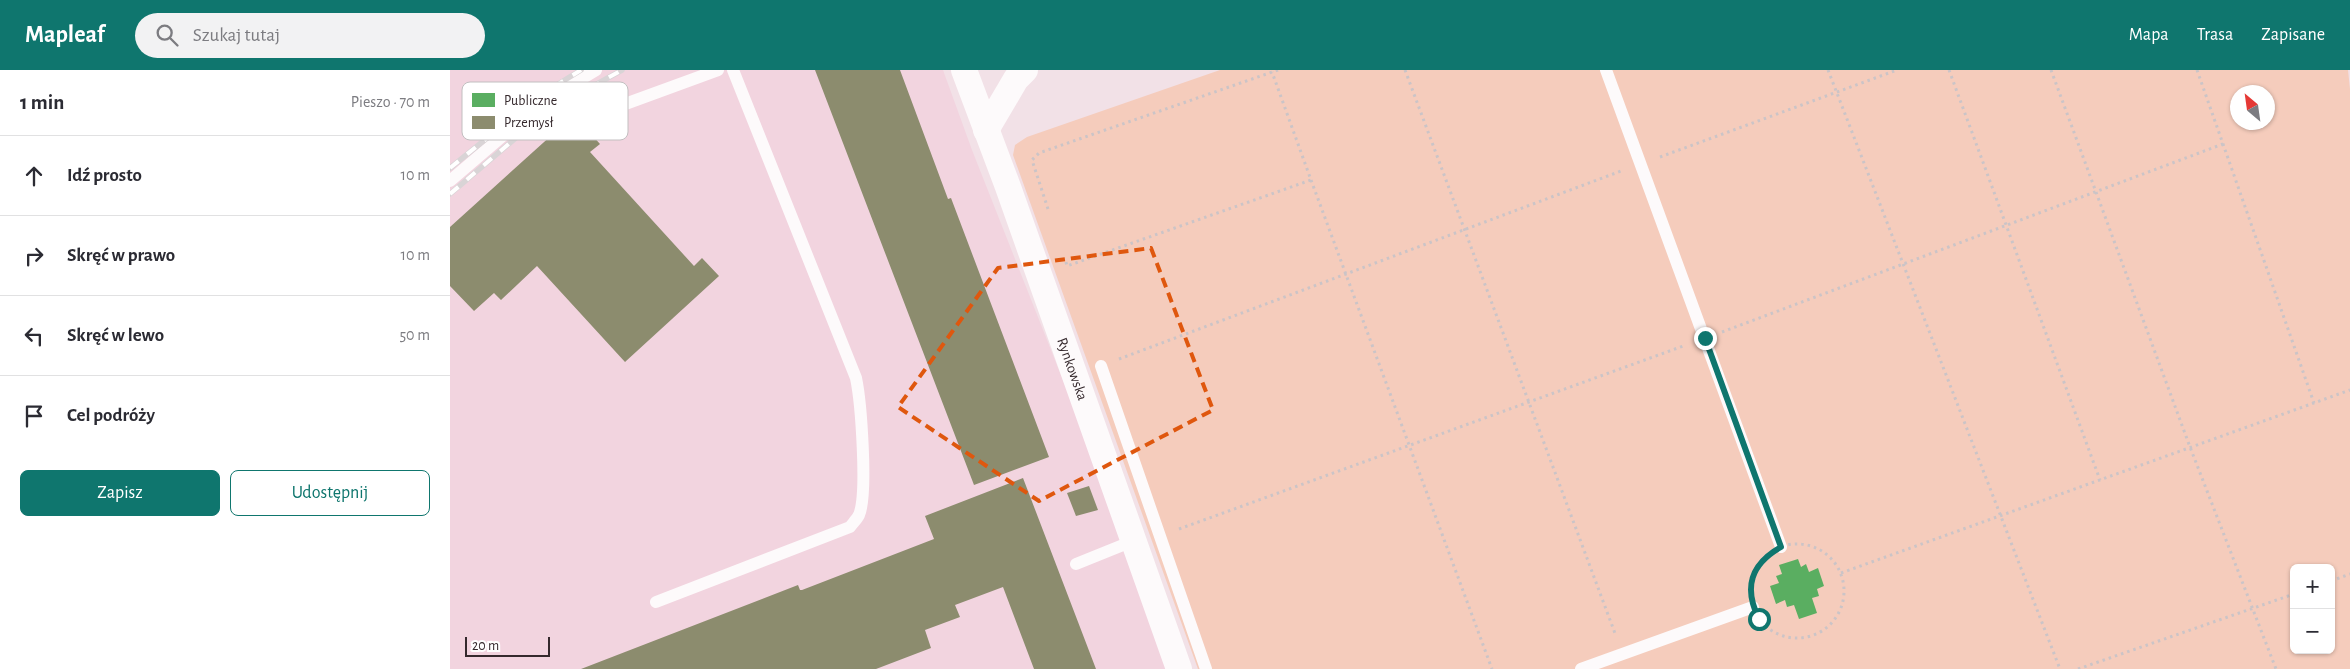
<!DOCTYPE html>
<html lang="pl">
<head>
<meta charset="utf-8">
<style>
	body { margin:0; font-family:"Alegreya Sans",sans-serif; background:#f2f2f3; color:#2b2b33 }
	.controls { position:absolute; right:15px; bottom:15px; display:grid; overflow:hidden; border-radius:8px; box-shadow:0 1px 4px #0004 }
	.controls button { width:45px; height:45px; display:grid; place-items:center; padding:0; border:0; border-bottom:1px solid #e1e1e2; background:#fff; color:#2b2b33; font:25px sans-serif }
	.compass { position:absolute; left:1780px; top:15px; width:45px; height:45px; border-radius:50%; background:#fff; box-shadow:0 1px 4px #0004; rotate:331deg }
	.scale { position:absolute; left:15px; bottom:12px; width:85px; box-sizing:border-box; padding-left:5px; border:2px solid #35292d; border-top:0; font-size:14px; line-height:18px; white-space:nowrap; color:#35292d; -webkit-text-stroke:4px #fff; paint-order:stroke }
	.stop { position:absolute; width:15px; height:15px; margin:-11px; border:4px solid #0f766e; border-radius:50%; background:#fff }
	.stop.end { background:#0f766e; border-color:#fff; box-shadow:0 1px 5px #0008 }
	.list { margin:0; padding:0; list-style:none }
	h2 { display:flex; justify-content:space-between; align-items:center; height:65px; margin:0; padding:0 20px; font-size:21px }
	h2 small { font-size:16px; font-weight:400; color:#7c7c81 }
	.list li { display:grid; grid-template-columns:32px 1fr auto; gap:15px; align-items:center; box-sizing:border-box; height:80px; padding:0 20px; border-top:1px solid #e1e1e2 }
	.list b { display:block; font-size:19px; white-space:nowrap }
	.list em { font-size:16px; font-style:normal; color:#7c7c81 }
	.actions { display:flex; gap:10px; padding:15px 20px }
	.actions a { flex:1; padding:11px 0; border:1px solid #0f766e; border-radius:8px; text-align:center; font-size:18px; color:#0f766e }
	.actions .main { background:#0f766e; color:#fff }
	.icon { flex:none; width:28px; height:28px; fill:none; stroke:currentColor; stroke-width:2; stroke-linecap:round; stroke-linejoin:round }
	.map { position:relative; flex:none; width:1900px; height:599px; overflow:hidden }
	header { display:flex; align-items:center; gap:30px; box-sizing:border-box; height:70px; padding:0 25px; background:#0f766e; color:#fff }
	header strong { font-size:24px }
	nav { display:flex; gap:28px; margin-inline-start:auto; font-size:18px }
	.search { width:350px; height:45px; background:#f2f2f3; display:flex; align-items:center; gap:12px; box-sizing:border-box; padding:0 18px; border-radius:28px; color:#7c7c81; font-size:19px }
	main { display:flex }
	aside { flex:1; background:#fff }
	.map>svg:first-child { display:block }
	.built { fill:#f2d4df }
	.green { fill:#f5ccbc; fill-rule:evenodd }
	.public { fill:#5aae61 }
	.industry { fill:#8c8c6e }
	.lines { fill:none; stroke-linecap:round; stroke-linejoin:round }
	.path { stroke:#cbc4c7; stroke-width:3; stroke-dasharray:2.5 4; stroke-linecap:butt }
	.service { stroke:#fdfafb; stroke-width:12 }
	.minor { stroke:#fdfafb; stroke-width:26 }
	.rail-casing { stroke:#d9d4d6; stroke-width:5.5 }
	.rail { stroke:#fff; stroke-width:4; stroke-dasharray:11; stroke-linecap:butt }
	.route { stroke:#0f766e; stroke-width:6 }
	.marked { fill:none; stroke:#df570e; stroke-width:4; stroke-dasharray:10 6; stroke-linejoin:round }
	.labels { text-anchor:middle; dominant-baseline:central; stroke-width:5; stroke-linejoin:round; paint-order:stroke }
	.street-label { font-size:15px; fill:#35292d; stroke:#fff }
	.key { fill:#fff; stroke:#c2bfc0; stroke-width:1 }
	.key-label { font-size:14px; fill:#35292d }
</style>
</head>
<body>
<header>
<strong>Mapleaf</strong>
<div class="search"><svg class="icon" aria-label="search" viewBox="0 0 24 24"><circle cx="10" cy="10" r="6"/><path d="M15 15l6 6"/></svg>Szukaj tutaj</div>
<nav><a>Mapa</a><a>Trasa</a><a>Zapisane</a></nav>
</header>
<main>
<aside>
<h2>1 min<small>Pieszo · 70 m</small></h2>
<ul class="list">
<li><svg class="icon" aria-label="ahead" viewBox="0 0 24 24"><path d="M12 20V5M6 11l6-6 6 6"/></svg><div><b>Idź prosto</b></div><em>10 m</em></li>
<li><svg class="icon" aria-label="right" viewBox="0 0 24 24"><path d="M7 20v-9h11M14 6l5 5-5 5"/></svg><div><b>Skręć w prawo</b></div><em>10 m</em></li>
<li><svg class="icon" aria-label="left" viewBox="0 0 24 24"><path d="M17 20v-9H6M10 6l-5 5 5 5"/></svg><div><b>Skręć w lewo</b></div><em>50 m</em></li>
<li><svg class="icon" aria-label="arrive" viewBox="0 0 24 24"><path d="M6 21V4h12l-3 4 3 4H6"/></svg><div><b>Cel podróży</b></div></li>
</ul>
<div class="actions"><a class="main">Zapisz</a><a>Udostępnij</a></div>
</aside>
<div class="map">
<svg width="1900" height="599" viewBox="0 0 1900 599">
	<rect width="100%" height="100%" fill="#f2e1e7"/>
	<!-- built -->
	<path class="built" d="M0,0H493L522,80L727,599H0Z"/>
	<!-- green -->
	<path class="green" d="M770,0H1898L1900,19V599H748L563,85L565,75L577,67ZM1788,22H1818V52H1788ZM1844,498H1881V580H1844Z"/>
	<!-- public -->
	<path class="public" d="M1348,489L1351,497L1356,494L1359,502L1368,498L1374,516L1367,519L1369,526L1362,528L1367,543L1349,549L1344,535L1337,537L1335,530L1326,534L1320,516L1329,513L1326,506L1332,504L1329,495Z"/>
	<!-- industry -->
	<path class="industry" d="M365,0H450L498,129L501,128L599,387L524,415Z
		M124,45L150,74L140,82L244,196L252,188L269,206L175,292L87,196L51,230L44,223L24,241L0,216V157Z
		M573,408L646,599H584L553,517L505,535L510,547L475,560L481,578L426,599H131L348,515L350,520H352L484,469L475,446Z
		M639,416L648,440L626,446L617,423Z"/>
	<g class="lines">
		<!-- path -->
		<path class="path" d="M955,0L1166,566
			M1378,0L1610,599
			M1499,0L1650,410
			M1601,0L1740,377L1826,599
			M1747,0L1864,333
			M1210,87L1447,0
			M861,110L1042,599
			M598,139L582,90L589,83L828,0
			M616,192L617,196L861,110L822,2
			M1272,262L1773,74
			M669,289L1171,101
			M729,459L1236,275
			M1300 521a47 47 0 1 1 94 0a47 47 0 1 1-94 0Z
			M1391,503L1900,320
			M1881,511L1900,504
			M1628,599L1844,524"/>
		<!-- service -->
		<path class="service" d="M1156,0L1331,477
			M167,37L268,0
			M0,111L91,33L146,0
			M651,296L756,599
			M626,494L683,471
			M206,532L400,457C403,453 407,449 409,445C418,424 411,332 406,308L283,0
			M1131,599L1303,537"/>
		<!-- minor -->
		<g class="minor">
			<path id="s1" d="M514,0L558,117L729,599"/>
			<path d="M536,60L566,9L575,0"/>
		</g>
		<defs>
			<path id="rail" d="M0,98L89,26L131,0
				M0,124L95,43L172,0"/>
		</defs>
		<!-- rail casing -->
		<use href="#rail" class="rail-casing"/>
		<!-- rail -->
		<use href="#rail" class="rail"/>
	</g>
	<g class="lines">
		<!-- route -->
		<path class="route" d="M1255,268L1331,477C1301,494 1293,517 1309,549"/>
	</g>
	<!-- marked area -->
	<path class="marked" d="M701,178L763,340L589,431L448,337L548,198Z"/>
	<g class="labels">
		<!-- street labels -->
		<g class="street-label">
			<text stroke="none"><textPath href="#s1" startOffset="318">Rynkowska</textPath></text>
		</g>
	</g>
	<!-- legend -->
	<rect x="12" y="12" width="166" height="58" rx="8" class="key"/>
	<rect x="22" y="23" width="23" height="14" fill="#5aae61"/>
	<rect x="22" y="46" width="23" height="13" fill="#8c8c6e"/>
	<g class="key-label">
		<text x="54" y="35">Publiczne</text>
		<text x="54" y="57">Przemysł</text>
	</g>
</svg>
<div class="controls">
<button>+</button>
<button>−</button>
</div>
<svg class="compass" viewBox="-18 -18 36 36"><path d="M0-13l5 13h-10z" fill="#e53935"/><path d="M0 13l5-13h-10z" fill="#7c7c81"/></svg>
<div class="scale">20 m</div>
<div class="stop" style="left:1309px;top:549px"></div>
<div class="stop end" style="left:1255px;top:268px"></div>
</div>
</main>
</body>
</html>
